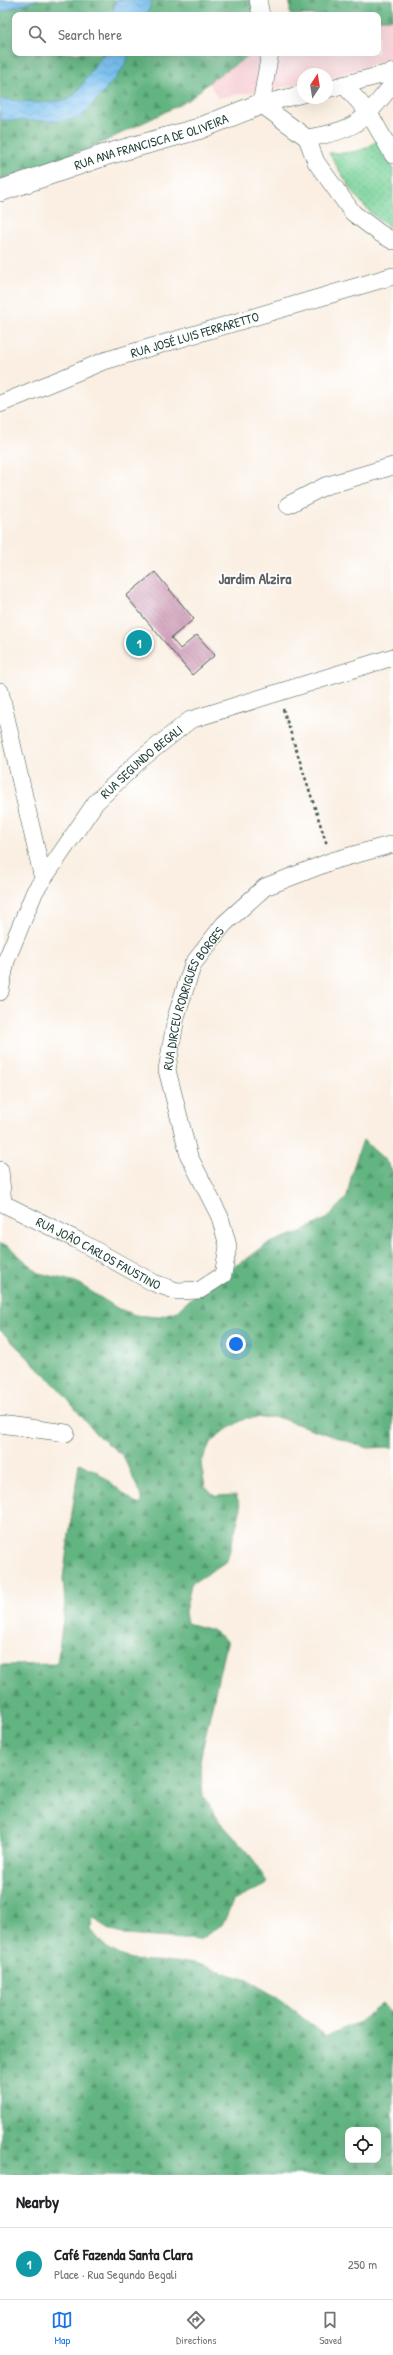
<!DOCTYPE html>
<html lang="en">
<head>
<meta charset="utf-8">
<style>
	body { margin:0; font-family:"Patrick Hand",sans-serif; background:#f6f6f6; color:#202124 }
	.controls { position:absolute; right:12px; bottom:12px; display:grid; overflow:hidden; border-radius:8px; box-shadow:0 4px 16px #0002 }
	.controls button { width:36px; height:36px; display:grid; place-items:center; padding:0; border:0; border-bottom:1px solid #e0e0e0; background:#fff; color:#202124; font:20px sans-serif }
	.compass { position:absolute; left:297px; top:68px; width:36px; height:36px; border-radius:50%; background:#fff; box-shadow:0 4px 16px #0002; rotate:12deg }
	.you { position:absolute; left:236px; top:1344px; width:14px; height:14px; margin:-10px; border:3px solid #fff; border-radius:50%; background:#1a73e8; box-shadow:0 0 0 6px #1a73e833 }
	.badge { display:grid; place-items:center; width:26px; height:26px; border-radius:50%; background:#1a73e8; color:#fff; font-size:13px; font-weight:700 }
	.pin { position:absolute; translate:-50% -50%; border:2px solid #fff; box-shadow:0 1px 4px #0006 }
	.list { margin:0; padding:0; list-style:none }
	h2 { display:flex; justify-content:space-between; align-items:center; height:52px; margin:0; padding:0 16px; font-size:17px }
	h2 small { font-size:13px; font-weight:400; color:#757577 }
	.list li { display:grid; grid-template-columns:26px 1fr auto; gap:12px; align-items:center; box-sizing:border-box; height:72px; padding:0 16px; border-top:1px solid #e0e0e0 }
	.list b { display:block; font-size:15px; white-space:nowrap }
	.list p { margin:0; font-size:13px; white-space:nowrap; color:#757577 }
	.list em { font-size:13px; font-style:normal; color:#757577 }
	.icon { flex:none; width:22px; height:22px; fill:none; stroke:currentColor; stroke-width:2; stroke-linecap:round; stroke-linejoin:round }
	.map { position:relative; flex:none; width:393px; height:2175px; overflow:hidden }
	.search { position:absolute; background:#fff; box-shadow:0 4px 16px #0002; left:12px; right:12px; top:12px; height:44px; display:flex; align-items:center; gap:10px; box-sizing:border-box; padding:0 14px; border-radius:8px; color:#757577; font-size:15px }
	.sheet { height:124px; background:#fff }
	nav { display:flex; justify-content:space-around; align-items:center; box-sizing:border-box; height:56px; border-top:1px solid #e0e0e0; background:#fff; font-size:11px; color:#757577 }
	nav a { display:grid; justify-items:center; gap:2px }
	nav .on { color:#1a73e8 }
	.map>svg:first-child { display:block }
	.built { fill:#f7cfd4 }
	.green { fill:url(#green-dots); stroke:#4c8866 }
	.forest { fill:url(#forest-firs); stroke:#40785a; fill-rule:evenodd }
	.water { fill:url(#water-waves); stroke:#4c7e92 }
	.building { fill:url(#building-back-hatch) }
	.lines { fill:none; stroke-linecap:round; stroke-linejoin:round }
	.minor-casing { stroke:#40584e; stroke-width:18 }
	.tertiary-casing { stroke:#40584e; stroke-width:22 }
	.path { stroke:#40584e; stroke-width:2.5; stroke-dasharray:3 3; stroke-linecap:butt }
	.minor { stroke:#fff; stroke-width:17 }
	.tertiary { stroke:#fff; stroke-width:21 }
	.labels { text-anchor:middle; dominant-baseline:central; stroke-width:3.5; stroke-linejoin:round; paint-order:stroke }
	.street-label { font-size:13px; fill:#1f3d34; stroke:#fff }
	.quarter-label { font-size:15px; font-weight:bold; fill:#5d5f63; stroke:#fff }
</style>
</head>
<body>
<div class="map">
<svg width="393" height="2175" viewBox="0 0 393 2175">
	<defs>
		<pattern id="green-dots" width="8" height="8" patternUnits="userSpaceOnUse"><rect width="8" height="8" fill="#78d299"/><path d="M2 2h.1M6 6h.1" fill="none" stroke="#62ac7e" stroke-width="1.8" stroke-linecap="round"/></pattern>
		<pattern id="forest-firs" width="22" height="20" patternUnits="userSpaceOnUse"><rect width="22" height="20" fill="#62b481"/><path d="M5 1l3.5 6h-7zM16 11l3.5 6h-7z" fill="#50946a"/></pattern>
		<pattern id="water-waves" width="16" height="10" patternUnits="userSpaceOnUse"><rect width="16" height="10" fill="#78c0f0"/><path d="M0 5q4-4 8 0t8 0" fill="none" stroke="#629dc3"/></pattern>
		<pattern id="building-back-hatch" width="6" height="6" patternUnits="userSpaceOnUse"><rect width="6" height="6" fill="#d19fb9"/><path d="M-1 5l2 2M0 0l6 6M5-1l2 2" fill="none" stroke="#a98397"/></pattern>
	</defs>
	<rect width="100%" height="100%" fill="#fff"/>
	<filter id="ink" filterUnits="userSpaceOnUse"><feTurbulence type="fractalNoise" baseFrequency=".025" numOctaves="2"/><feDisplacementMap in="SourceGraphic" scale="8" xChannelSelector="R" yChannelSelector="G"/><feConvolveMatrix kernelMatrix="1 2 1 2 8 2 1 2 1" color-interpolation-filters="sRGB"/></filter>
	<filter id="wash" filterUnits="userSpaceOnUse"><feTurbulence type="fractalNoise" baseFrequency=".012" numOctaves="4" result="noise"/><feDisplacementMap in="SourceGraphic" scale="16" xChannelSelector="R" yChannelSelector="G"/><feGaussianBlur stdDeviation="0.9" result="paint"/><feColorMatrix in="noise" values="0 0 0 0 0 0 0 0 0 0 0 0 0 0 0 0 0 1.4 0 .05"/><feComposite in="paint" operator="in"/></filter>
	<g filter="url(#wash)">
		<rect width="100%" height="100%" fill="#faefe2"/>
		<!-- built -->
		<path class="built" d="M393,4V77L387,60L327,79V74H303V84L217,98L194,54L378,53V15Z"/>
		<!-- green -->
		<path class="green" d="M379,138L393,169V229C362,212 347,183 329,153C348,153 366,153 379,138Z"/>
		<!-- forest -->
		<path class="forest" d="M36,0H257L262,15H15V53H253L214,78L190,99L159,115L95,146L0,180V8Z
			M290,0H393V19H378V15H290Z
			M363,1140L385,1160L393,1172V1447L368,1448L276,1417L246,1418L221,1433L209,1445L201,1464L205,1487L216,1496L236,1495L241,1508L227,1561L191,1584L185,1612L187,1623L212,1630L228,1642L224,1652L200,1760L203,1796L220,1822L248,1852L267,1882L265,1885L233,1901L223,1924L199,1940L124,1935L107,1929L93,1916L91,1930L106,1948L131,1960L195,1963L247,1980L275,1996L326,2036L359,2022L382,2004L393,2015V2175H0V1665L57,1664L65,1604L63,1578L79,1463L96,1471L137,1504H142V1498L123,1456L97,1435L60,1390L0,1330V1244L8,1246L39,1273L76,1282L117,1308L135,1315L156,1317L177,1311L217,1275L244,1261L267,1244L300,1232L326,1219L347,1197L353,1168ZM348,2130H378V2160H348Z"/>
		<!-- water -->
		<path class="water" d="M0,0H38L0,12Z
			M115,0H152L147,15H113Z
			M104,53H130L122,70L81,118L55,121L0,120V99L42,103L68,100L77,92Z"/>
		<g id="blocks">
			<!-- building -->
			<path class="building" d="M155,572L194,619L171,638L180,649L197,635L215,655L192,675L126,596Z"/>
		</g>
	</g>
	<g filter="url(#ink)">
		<use href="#blocks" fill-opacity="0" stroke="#40584e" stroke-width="1"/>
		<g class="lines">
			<defs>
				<g id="minor">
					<path d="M258,0L261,15"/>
					<path d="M344,85L369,113L393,155"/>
					<path d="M327,89L393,72"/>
					<path d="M261,104L307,138L316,162L353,213L381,234L393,241"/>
					<path d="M261,104L270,53"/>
					<path d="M261,104L303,94"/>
					<path d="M307,138C356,131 363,121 393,84"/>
					<path id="s1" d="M0,404L104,361L393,276"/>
					<path d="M288,505L325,486L393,466"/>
					<path d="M0,691L43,879"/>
					<path id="s2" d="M0,992L6,961L35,891L96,802L140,760L190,720L393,657"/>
					<path d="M0,1170L3,1203"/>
					<path id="s3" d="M0,1202L77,1240L154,1283L177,1291L200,1290L223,1275L228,1246L220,1217L189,1156L167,1070L176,1017L193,964L224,924L265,887L332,861L393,844"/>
					<path d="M0,1424L66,1433"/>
				</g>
				<g id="tertiary">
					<path id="s4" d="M0,191L105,155L198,129L261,104"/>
				</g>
			</defs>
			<!-- minor casing -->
			<use href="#minor" class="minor-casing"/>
			<!-- tertiary casing -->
			<use href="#tertiary" class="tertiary-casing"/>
			<!-- path -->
			<path class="path" d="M283,709L327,845"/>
			<!-- minor -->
			<use href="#minor" class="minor"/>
			<!-- tertiary -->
			<use href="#tertiary" class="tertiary"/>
		</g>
	</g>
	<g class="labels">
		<!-- street labels -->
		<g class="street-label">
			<text stroke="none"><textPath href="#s4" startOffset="159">RUA ANA FRANCISCA DE OLIVEIRA</textPath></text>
			<text stroke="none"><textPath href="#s1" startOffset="207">RUA JOSÉ LUIS FERRARETTO</textPath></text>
			<text stroke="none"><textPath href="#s2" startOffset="276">RUA SEGUNDO BEGALI</textPath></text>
			<text stroke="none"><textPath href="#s3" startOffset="543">RUA DIRCEU RODRIGUES BORGES</textPath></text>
			<text stroke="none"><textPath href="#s3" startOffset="111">RUA JOÃO CARLOS FAUSTINO</textPath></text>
		</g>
		<!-- quarter labels -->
		<g class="quarter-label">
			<text x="255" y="578">Jardim Alzira</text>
		</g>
	</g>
</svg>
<div class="controls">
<button><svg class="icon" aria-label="locate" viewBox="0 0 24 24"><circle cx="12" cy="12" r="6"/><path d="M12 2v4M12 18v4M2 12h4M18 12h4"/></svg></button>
</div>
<svg class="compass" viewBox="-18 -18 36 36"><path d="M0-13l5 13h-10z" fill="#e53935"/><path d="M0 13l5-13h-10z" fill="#757577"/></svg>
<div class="you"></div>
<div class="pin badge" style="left:139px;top:643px;background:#0f9aa8">1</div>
<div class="search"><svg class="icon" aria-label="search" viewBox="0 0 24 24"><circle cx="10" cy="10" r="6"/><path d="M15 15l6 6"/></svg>Search here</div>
</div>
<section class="sheet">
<h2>Nearby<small></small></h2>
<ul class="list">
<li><span class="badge" style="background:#0f9aa8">1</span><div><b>Café Fazenda Santa Clara</b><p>Place · Rua Segundo Begali</p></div><em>250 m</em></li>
</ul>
</section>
<nav>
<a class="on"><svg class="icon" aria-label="map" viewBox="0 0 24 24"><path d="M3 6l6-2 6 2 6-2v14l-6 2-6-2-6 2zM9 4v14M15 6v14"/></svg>Map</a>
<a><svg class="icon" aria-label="directions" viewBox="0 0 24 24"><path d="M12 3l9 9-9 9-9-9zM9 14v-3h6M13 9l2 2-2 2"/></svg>Directions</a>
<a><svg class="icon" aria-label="saved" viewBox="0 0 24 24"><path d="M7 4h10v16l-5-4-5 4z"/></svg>Saved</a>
</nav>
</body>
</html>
